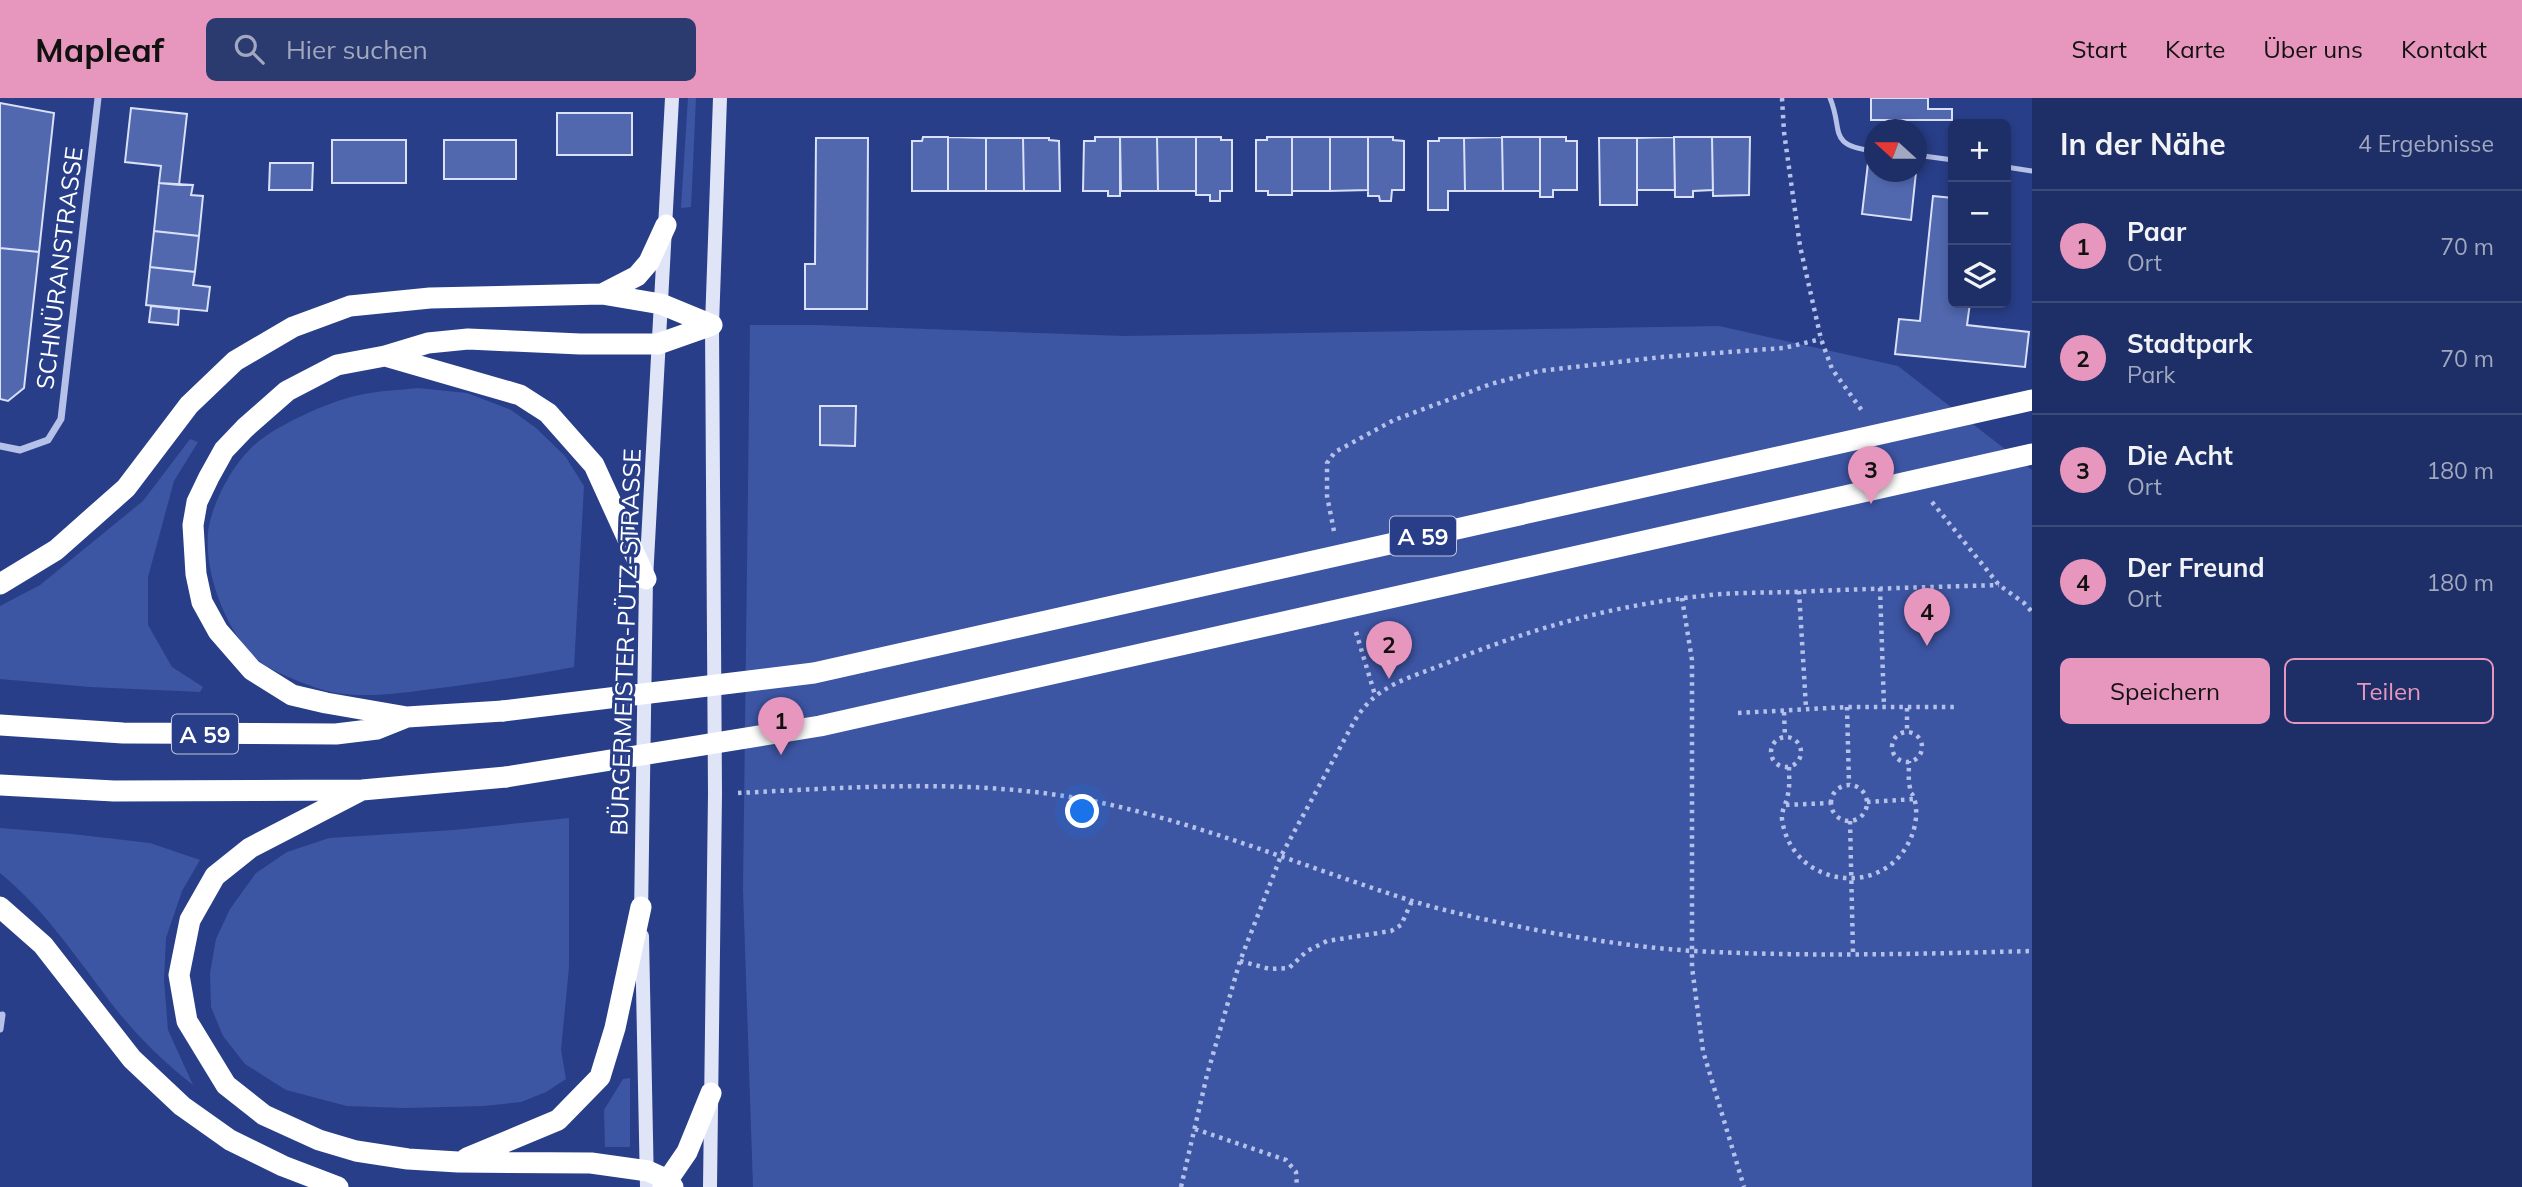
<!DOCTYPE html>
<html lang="de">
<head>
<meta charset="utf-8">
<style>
	body { margin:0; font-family:Mulish,sans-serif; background:#2b3a6f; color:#f1f3f6 }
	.controls { position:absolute; right:21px; top:21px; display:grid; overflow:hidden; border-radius:10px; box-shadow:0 4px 10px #0003 }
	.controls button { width:63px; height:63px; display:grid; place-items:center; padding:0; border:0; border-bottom:2px solid #3c4a7a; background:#1e2e66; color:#f1f3f6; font:35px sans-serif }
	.compass { position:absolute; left:1864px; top:21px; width:63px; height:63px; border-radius:50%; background:#1e2e66; box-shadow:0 4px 10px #0003; rotate:291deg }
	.you { position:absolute; left:1083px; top:714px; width:24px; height:24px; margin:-18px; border:5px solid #fff; border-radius:50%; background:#1a73e8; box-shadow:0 0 0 10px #1a73e833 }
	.badge { display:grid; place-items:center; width:46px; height:46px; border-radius:50%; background:#e797bd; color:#111; font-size:23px; font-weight:700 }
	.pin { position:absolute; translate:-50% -58px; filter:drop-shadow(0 2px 4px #0008) }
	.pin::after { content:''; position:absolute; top:37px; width:24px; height:21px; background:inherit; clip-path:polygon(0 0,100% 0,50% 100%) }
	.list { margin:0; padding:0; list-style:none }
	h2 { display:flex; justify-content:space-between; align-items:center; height:91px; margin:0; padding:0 28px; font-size:30px }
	h2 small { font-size:23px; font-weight:400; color:#a1a8bf }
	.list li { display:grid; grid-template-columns:46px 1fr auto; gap:21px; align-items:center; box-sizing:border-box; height:112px; padding:0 28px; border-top:2px solid #3c4a7a }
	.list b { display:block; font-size:26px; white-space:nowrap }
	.list p { margin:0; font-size:23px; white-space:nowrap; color:#a1a8bf }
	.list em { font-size:23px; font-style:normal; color:#a1a8bf }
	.actions { display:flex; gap:14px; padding:21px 28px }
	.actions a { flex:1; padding:16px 0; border:2px solid #e797bd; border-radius:10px; text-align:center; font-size:24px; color:#e797bd }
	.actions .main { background:#e797bd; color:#111 }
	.icon { flex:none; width:38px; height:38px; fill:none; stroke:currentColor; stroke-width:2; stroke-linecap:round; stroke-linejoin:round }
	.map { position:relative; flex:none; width:2032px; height:1089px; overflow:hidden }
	header { display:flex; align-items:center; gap:42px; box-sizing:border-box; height:98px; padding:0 35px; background:#e797bd; color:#111 }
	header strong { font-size:33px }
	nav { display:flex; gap:38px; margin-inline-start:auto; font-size:24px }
	.search { width:490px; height:63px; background:#2b3a6f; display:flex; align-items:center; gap:18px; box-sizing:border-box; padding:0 24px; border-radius:10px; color:#a1a8bf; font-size:26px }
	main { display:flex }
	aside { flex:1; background:#1e2e66 }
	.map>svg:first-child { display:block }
	.green { fill:#3d56a4 }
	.building { fill:#5168af; stroke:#d9e0f7; stroke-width:2 }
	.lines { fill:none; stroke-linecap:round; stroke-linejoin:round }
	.path { stroke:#b5c1e8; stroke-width:4.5; stroke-dasharray:3.5 5; stroke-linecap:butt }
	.service { stroke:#b5c1e8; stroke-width:5 }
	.minor { stroke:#b5c1e8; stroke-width:7 }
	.secondary { stroke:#dfe4f7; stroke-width:14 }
	.motorway { stroke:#fff; stroke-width:21 }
	.motorway-bridge { stroke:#fff; stroke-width:21 }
	.labels { text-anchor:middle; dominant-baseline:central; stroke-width:6; stroke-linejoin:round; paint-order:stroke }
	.shield { fill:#283e88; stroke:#bec5db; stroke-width:2 }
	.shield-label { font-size:23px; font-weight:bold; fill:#fff }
	.street-label { font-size:24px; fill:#fff; stroke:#283e88 }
</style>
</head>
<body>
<header>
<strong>Mapleaf</strong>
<div class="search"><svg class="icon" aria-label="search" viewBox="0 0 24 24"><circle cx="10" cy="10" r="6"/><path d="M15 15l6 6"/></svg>Hier suchen</div>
<nav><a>Start</a><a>Karte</a><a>Über uns</a><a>Kontakt</a></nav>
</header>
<main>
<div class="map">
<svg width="2032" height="1089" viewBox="0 0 2032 1089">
	<rect width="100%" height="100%" fill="#283e88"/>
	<!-- green -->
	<path class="green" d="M688,0H696L691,109L681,110Z
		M750,227H815L1124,238L1719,228L1898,268L2032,372V1089H753L743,791Z
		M418,290L467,295L511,312L536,330L565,358L584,388L574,569C527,578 480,585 432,591C401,595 369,600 337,595C320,593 278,576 263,566C227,541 199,466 210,423C217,397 232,369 251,350C274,327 338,299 370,295C386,292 402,292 418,290Z
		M190,341L198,344L174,383L148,479V527L172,569L203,589L200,594L90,589L0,581V508L40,487L143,403Z
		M569,720V869L561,952L566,981L546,994L521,1004L483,1008L405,1010L347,1008L286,992L245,966L223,938L211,909L210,875L216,841L230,811L256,775L287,754L329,740L454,732Z
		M0,730L72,736L150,745L200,762L182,793L166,840L164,882L168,932L193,987C166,966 141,942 119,915C81,867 48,814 0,775Z
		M630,980V1049H605L604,1012L623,981Z"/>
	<!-- building -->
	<path class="building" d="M1871,0H1928V11H1952V22H1871Z
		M0,5L54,15L39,154L0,150Z
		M131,10L187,16L179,87L159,85L161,68L125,64Z
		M557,15H632V57H557Z
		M923,39H948V93H912V43H922Z
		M948,39L986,40V93H948Z
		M1095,39H1120V98H1108V93H1083L1084,43H1095Z
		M1120,39H1157L1158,93H1121Z
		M1157,39H1196V93H1158Z
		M1196,39H1221V42H1232V93H1220V103H1210V97H1196Z
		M1267,39H1292V97H1268V93H1256V42H1267Z
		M1292,39H1330V93H1292Z
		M1330,39H1368V92L1330,93Z
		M1368,39H1393V42L1404,43V92H1392L1391,103H1380L1379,98H1368Z
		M1502,39L1503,93H1465L1464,40Z
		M1502,39H1540V93H1503Z
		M1540,39H1566V43H1577V92H1553V99H1540Z
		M1674,39L1675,92H1637V40Z
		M1674,39H1712L1713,92L1693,93V99H1675Z
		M1712,39H1750L1749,97L1713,98Z
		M816,40H868L867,211H805V166H815Z
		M986,40H1023L1024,93H986Z
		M1023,40H1049V42L1059,43L1060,93H1024Z
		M1439,40H1464L1465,93H1448V112H1428V43H1439Z
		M1599,40H1637V107H1600Z
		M332,42H406V85H332Z
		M444,42H516V81H444Z
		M270,65H313L312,92H269Z
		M1868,65L1874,66V74H1916L1911,122L1862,116Z
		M159,85L193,87L191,97L203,98L199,138L154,133Z
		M1933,98L1953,100V205H1970L1967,227L2029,234L2025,269L1895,256L1899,221L1920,223Z
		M154,133L199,138L195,174L150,169Z
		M0,150L39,154L24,290L8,303L0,301Z
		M150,169L195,174L193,187L210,189L207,213L146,207Z
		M151,208L179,211L178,227L149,224Z
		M820,308H856L855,348L820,347Z"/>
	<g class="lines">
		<!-- path -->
		<path class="path" d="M1782,0L1784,34L1800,148L1821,241L1832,271L1863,314
			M1932,404L1999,487L2024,505L2032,514
			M1334,433L1327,398V365L1335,354L1394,322L1491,286L1539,273L1662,259L1784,250L1821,241
			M1880,490L1884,608
			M1799,493L1806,610
			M1682,500L1692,562V869L1703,953L1744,1089
			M1356,534L1375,597
			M1847,609L1849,686
			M1907,610V634
			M1784,614L1785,639
			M1738,615L1847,609H1954
			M1892 649a15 15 0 1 1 30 0a15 15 0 1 1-30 0Z
			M1771 654a15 15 0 1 1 30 0a15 15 0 1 1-30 0Z
			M1789,669C1789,678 1790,687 1788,696C1787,704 1781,713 1782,721C1791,790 1887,803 1912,737C1916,727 1918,711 1914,700C1911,692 1911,699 1910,690C1908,682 1909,672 1909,663
			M1831 705a18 18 0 1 1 36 0a18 18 0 1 1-36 0Z
			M738,695C861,689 985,679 1107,706C1210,729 1308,770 1409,802C1448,814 1491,823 1531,831C1585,841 1641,850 1695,853C1807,859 1920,856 2032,853
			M1867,704L1915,701
			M1786,707L1831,705
			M1850,723L1853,855
			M1240,863L1270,871L1289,870L1307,853L1327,843L1391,833L1401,827L1412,803
			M1195,1031L1286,1062L1296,1074L1297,1089
			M1181,1089L1207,977L1240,863L1281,758L1355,622C1377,586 1410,580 1447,565C1529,531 1614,507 1702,498C1732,494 1762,495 1792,494C1861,491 1930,489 1999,487"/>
		<!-- service -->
		<path class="service" d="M1830,0C1844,33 1826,47 1874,53
			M1916,57L1953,62
			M2006,69L2032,73"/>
		<!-- minor -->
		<path class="minor" d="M0,348L20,352L48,342L61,321L98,0
			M0,931L2,917"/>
		<!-- secondary -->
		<path class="secondary" d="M641,818L646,481L672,0
			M642,838L647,1089
			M710,1089L715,696L712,227L720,0"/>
		<!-- motorway -->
		<path class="motorway" d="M602,196L637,178L649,164L666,127
			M385,258L520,297L548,315L594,367L646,481
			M0,486L56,452L126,390L189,307L235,263L293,229L350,208L430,200L602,196L661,206L712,227
			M503,613L407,619L326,605L292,597L252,572L218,533L202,504L196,476L193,427L197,404L209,379L224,352L245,330L287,293L337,267L385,258L428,245L468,241L580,246H658L712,227
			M0,627L123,635L336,636L377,631L407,619
			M0,687L114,693L362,692L506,679
			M362,692L250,750L215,778L190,822L179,877L187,923L226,987L264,1017L319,1042L356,1053L408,1061L458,1064L591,1065L648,1073L668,1082L673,1089
			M0,809L43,847L132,961L182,1008L230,1042L283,1068L338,1089
			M467,1060L558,1022L600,979L615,930L641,809
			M663,1089L687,1054L711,995"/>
		<!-- motorway-bridge -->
		<path class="motorway-bridge" d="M503,613L814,575L2032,302
			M506,679L820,628L2032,356"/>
	</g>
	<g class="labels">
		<!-- shield labels -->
		<g class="shield">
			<rect x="1390" y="418.5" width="66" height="39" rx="5"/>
			<rect x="172" y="616.5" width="66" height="39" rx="5"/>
		</g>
		<g class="shield-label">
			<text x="1423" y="438">A 59</text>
			<text x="205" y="636">A 59</text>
		</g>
		<!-- street labels -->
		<g class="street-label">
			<text transform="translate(59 170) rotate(-83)">SCHNÜRANSTRASSE</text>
			<text transform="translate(625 544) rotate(-88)">BÜRGERMEISTER-PÜTZ-STRASSE</text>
		</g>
	</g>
</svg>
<div class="controls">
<button>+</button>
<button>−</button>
<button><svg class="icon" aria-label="layers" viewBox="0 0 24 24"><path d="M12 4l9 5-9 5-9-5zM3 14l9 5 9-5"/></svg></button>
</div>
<svg class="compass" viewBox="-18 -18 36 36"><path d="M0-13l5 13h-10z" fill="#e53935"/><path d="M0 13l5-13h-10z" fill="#a1a8bf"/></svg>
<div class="you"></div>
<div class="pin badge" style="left:781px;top:657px">1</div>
<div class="pin badge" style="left:1389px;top:581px">2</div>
<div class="pin badge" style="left:1871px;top:406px">3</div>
<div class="pin badge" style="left:1927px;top:548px">4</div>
</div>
<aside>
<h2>In der Nähe<small>4 Ergebnisse</small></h2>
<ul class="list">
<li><span class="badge">1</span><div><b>Paar</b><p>Ort</p></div><em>70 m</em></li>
<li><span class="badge">2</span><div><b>Stadtpark</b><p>Park</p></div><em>70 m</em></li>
<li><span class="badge">3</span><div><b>Die Acht</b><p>Ort</p></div><em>180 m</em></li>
<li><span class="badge">4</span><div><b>Der Freund</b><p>Ort</p></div><em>180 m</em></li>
</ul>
<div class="actions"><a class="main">Speichern</a><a>Teilen</a></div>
</aside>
</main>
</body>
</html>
